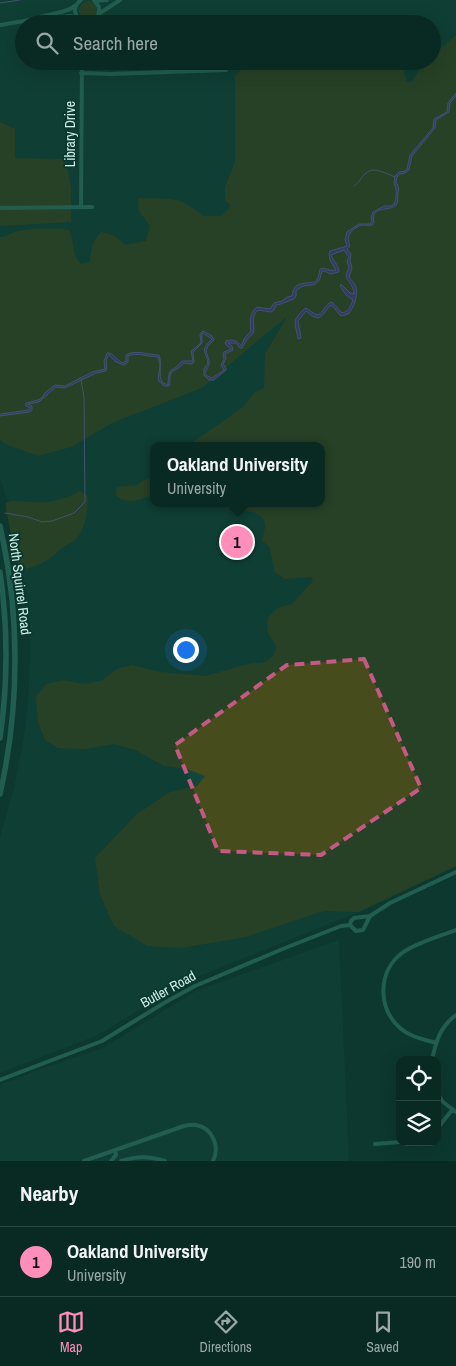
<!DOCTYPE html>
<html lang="en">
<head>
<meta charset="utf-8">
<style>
	body { margin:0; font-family:"Archivo Narrow",sans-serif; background:#12322b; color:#f1f3f6 }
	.controls { position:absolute; right:15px; bottom:15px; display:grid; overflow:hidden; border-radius:10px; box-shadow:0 5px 20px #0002 }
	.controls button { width:45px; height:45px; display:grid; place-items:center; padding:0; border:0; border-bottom:1px solid #294641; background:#092a23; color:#f1f3f6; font:25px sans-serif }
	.you { position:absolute; left:185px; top:649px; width:18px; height:18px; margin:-12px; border:4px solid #fff; border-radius:50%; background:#1a73e8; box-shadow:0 0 0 8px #1a73e833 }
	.badge { display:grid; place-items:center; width:32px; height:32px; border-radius:50%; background:#ff8ebb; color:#111; font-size:16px; font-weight:700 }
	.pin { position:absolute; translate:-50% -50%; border:2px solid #fff; box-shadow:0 1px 5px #0006 }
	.popup { position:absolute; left:150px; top:442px; width:175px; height:65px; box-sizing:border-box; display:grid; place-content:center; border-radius:10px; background:#092a23; filter:drop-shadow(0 1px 4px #0005); font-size:16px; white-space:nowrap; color:#99a7a6 }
	.popup b { font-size:19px; color:#f1f3f6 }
	.popup::after { content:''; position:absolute; left:50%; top:100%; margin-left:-10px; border:10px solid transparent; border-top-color:#092a23 }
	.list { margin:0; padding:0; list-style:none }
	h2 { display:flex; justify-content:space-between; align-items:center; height:65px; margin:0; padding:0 20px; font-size:21px }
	h2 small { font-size:16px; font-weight:400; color:#99a7a6 }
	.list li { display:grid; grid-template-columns:32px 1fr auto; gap:15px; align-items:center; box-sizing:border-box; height:70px; padding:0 20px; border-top:1px solid #294641 }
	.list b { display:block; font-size:19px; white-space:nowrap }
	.list p { margin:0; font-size:16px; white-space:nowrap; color:#99a7a6 }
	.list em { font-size:16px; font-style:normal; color:#99a7a6 }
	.icon { flex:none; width:28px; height:28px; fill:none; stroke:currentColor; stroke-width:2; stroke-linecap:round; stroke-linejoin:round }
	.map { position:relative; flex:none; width:456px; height:1161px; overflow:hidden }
	.search { position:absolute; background:#092a23; box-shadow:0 5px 20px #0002; left:15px; right:15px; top:15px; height:55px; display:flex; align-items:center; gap:12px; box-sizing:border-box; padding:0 18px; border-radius:28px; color:#99a7a6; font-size:19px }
	.sheet { height:135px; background:#092a23 }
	nav { display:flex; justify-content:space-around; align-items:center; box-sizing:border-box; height:70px; border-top:1px solid #294641; background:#092a23; font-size:14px; color:#99a7a6 }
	nav a { display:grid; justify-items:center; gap:2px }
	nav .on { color:#ff8ebb }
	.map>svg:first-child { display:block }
	.built { fill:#13453b; fill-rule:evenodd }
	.green { fill:#464c1b }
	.water { fill:#633ea8; stroke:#8273ba }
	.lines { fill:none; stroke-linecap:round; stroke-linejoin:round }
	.stream { stroke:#8273ba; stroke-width:1 }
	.street { stroke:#3a8a78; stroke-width:4 }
	.secondary { stroke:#3a8a78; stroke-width:5.5 }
	.marked { fill:none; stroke:#c45984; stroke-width:4; stroke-dasharray:10 6; stroke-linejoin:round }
	.labels { text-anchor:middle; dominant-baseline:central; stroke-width:4; stroke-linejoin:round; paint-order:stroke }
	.street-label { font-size:14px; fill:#caf0e5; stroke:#0c382f }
</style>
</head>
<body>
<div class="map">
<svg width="456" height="1161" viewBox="0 0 456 1161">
	<rect width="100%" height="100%" fill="#0c382f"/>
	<!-- built -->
	<path class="built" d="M0,0H456V866L359,912L197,977L177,987L98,1035L0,1073V837L14,788L21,752L26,723L29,686L30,652L29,618L20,554L9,506L0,478ZM24,24H432V61H24ZM153,446H321V503H153Z
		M339,940L349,1161H0V1085L35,1071L103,1048L196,991Z"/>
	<!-- green -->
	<path class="green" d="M79 10a9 9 0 1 1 18 0a9 9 0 1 1-18 0Z
		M456,35V866L359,912L324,911L246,937L181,948L147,946L114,926L100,895L95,858L137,814L170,792L197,786L205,776L187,769L164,766L135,750L114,744L85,749L58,748L45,740L38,723L36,696L46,684L63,680L85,684L103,680L117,669L132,665L160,672L206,676L248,664L266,662L274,655L276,646L267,631L268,618L277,608L292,604L313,581L311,577L285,579L275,572L269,546L262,541L265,527L264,520L259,515L254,512L244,511L228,508L215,503H321V446H187L232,415L244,406L254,393L264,388L265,354L287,317L263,336L202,388L114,422L71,447L38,456L5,444L0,439V237C8,237 12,232 19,231C31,228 57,228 69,230C75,241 71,255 81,264L90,262C90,250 93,241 101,232L113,235L125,245L146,241L150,226L139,211L138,198C168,199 180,195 203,216H221L231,206L225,200V187L235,162V76L250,61H401L407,82H412L421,67L427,61H432V56Z
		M0,122L15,129V158L66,159L71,189V222L0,226Z
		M153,478V495C141,500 126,505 116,495L117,487L137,485L144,480Z
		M80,491L87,495C89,508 85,531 75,540C72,543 68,544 65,546C59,550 55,555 49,559C41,565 30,568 20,570L18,569L6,509V503L11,501C40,502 53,506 80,491Z"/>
	<!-- water -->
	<path class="water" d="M456,93V96L450,103L449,112L436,120L435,128L412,156L409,170L405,173L400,174L397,177L396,182C399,187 399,188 398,193C397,197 399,201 396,205C390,212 370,205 374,222L372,225C368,226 363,224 359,226C350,231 346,236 350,246L347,249L351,254L350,261L352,268L349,277C351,280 355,283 356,287C358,297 354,308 348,314L341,316L339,314L332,305C326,308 325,315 318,318L312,316L306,311L298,321L301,338L298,339C295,321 291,322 305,308C310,309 312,314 318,315C324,312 325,304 332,302L342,313C349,312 351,305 353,300L346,295L340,286L341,284L350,293L354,294C353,279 341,282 349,268L347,261L349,257L344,250L331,255C333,261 339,265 339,272L330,274L325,271H322C317,295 308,278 296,291V296L294,299C288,301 283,304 276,305L274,310L271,312L258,310C251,317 254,322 254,330C253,336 249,336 246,341C244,343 244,346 242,348H240L236,343H228L232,346L233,350L225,354L226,359L223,364L226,368V370L214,380H209L204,375V369L208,363C206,350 199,352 212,339L203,333L202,334V343L193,352L194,362L192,364L184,363C174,374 169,367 170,385L169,386H164L158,380L160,365L158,357C148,357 138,352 128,356V362L124,365L116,362L109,355C104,360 108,365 106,371L96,373L65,388L56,387L39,402L28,404L32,406V410L29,412L0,416L1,414L28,410L30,408L25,405L26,403L38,400L42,398L45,393L55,385L65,386L92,372L105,369L104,361L107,353C113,352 117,361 123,363L126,361V355C136,349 148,355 159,355C163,366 157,375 163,383L168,385C169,364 171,375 182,361H193L191,351L201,343L200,334L203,331L212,336L214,340L208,346L206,351C207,355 210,360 209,364C207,372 200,374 212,378L224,370L221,365L224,359L223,354L224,352L231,349L225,344L226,341C232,339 238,340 241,346L242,345L244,339L251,331C250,322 249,313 257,307L270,309L274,303L282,301L287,297L292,296C294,281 303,284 315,282L318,278L320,269C326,267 330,272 336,270L330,260L329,254L330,251L347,246L345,240L347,232L359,224H370L372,221L371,217L373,212L384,206H391L394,204C397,199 397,188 394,183L395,176L399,172L405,171L407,169L410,155L433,128L434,119L447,112L448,103Z"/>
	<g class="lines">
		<!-- stream -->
		<path class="stream" d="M0,3L20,0
			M354,186C360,182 361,177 366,173C374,166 387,174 395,177
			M5,513L28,517L42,522L52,521L74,513L85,502L84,397L81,380"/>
		<!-- street -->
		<path class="street" d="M81,0C60,17 101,35 99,7L94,0
			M95,1L107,0
			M100,13L120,0
			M41,17C52,13 68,13 76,5
			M0,25L36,19L71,16L78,18
			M81,73L111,74L226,70
			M81,207L82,61
			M0,208L92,207
			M350,925L351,921L354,918L370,916L390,903L456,872
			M350,925L356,931L363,930L370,916
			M436,1043C423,1039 410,1037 400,1028C377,1008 378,971 402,953C415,943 440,936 456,930
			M432,1060C436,1041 440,1027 456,1015
			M0,1080L102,1041L164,1003L195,986L285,948L341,926L350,925
			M437,1093L443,1102L456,1112
			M437,1129L452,1110
			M375,1144L400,1142
			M84,1161L184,1126C188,1125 192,1124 196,1125C213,1128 220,1147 213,1161
			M111,1161L116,1155L115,1150
			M121,1161C137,1156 149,1156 165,1161"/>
		<!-- secondary -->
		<path class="secondary" d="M0,526C20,613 20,706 0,794
			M0,572C8,627 8,683 0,738"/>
	</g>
	<!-- marked area -->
	<path d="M0 0H456V1161H0ZM364,659L421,788L321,855L218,851L175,745L287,665Z" fill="#0c382f" fill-opacity=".55" fill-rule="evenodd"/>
	<path class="marked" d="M364,659L421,788L321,855L218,851L175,745L287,665Z"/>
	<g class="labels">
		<!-- street labels -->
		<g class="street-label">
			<text transform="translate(70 134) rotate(-90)">Library Drive</text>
			<text transform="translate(20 584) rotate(83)">North Squirrel Road</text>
			<text transform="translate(168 989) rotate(-29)">Butler Road</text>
		</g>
	</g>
</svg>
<div class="controls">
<button><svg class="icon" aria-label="locate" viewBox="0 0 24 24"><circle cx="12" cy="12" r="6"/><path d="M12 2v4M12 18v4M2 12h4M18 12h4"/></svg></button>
<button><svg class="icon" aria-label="layers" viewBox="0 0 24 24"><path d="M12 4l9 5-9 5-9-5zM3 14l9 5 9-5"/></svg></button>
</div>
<div class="you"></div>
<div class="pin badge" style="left:237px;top:542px">1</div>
<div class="popup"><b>Oakland University</b>University</div>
<div class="search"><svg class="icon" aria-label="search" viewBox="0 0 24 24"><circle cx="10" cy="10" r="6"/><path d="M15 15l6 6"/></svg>Search here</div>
</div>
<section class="sheet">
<h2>Nearby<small></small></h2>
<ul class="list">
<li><span class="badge">1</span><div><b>Oakland University</b><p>University</p></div><em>190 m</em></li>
</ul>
</section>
<nav>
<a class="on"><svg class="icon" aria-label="map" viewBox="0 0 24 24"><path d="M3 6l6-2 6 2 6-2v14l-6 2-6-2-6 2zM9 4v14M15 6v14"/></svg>Map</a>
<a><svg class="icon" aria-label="directions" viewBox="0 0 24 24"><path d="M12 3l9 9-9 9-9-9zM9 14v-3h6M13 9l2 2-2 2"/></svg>Directions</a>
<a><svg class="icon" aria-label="saved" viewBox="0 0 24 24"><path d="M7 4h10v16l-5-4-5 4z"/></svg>Saved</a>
</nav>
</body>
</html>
